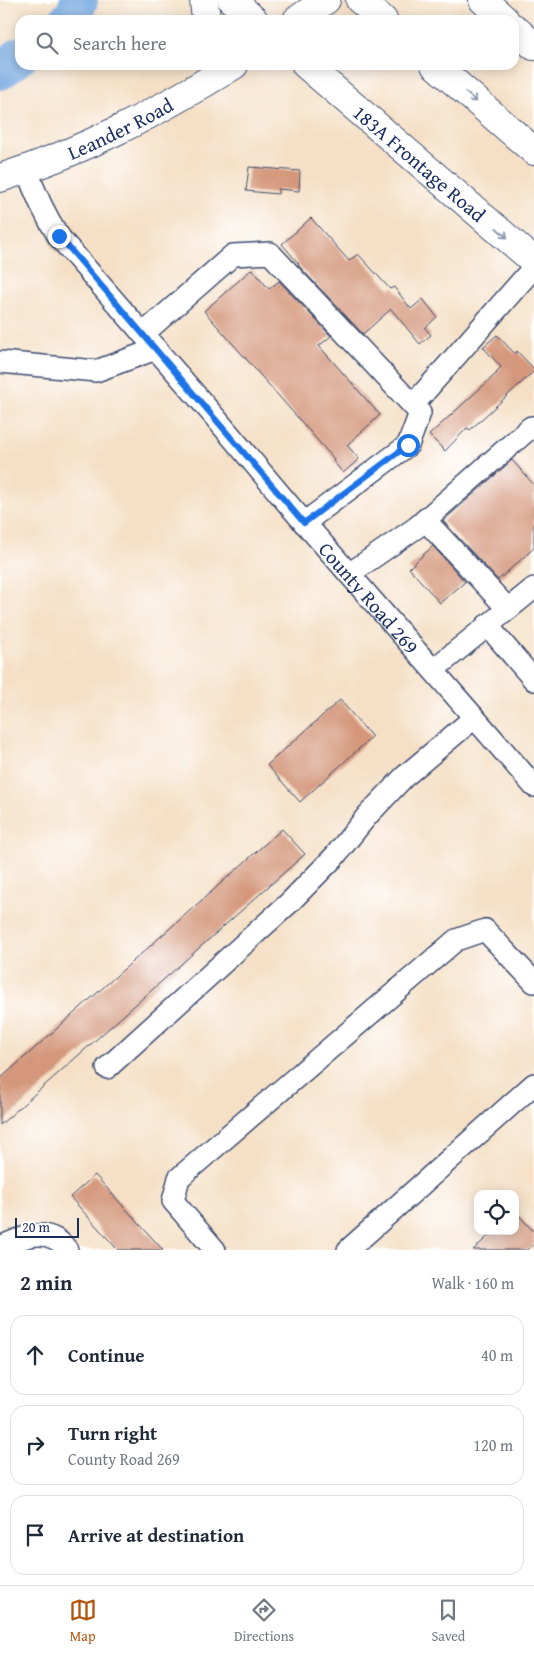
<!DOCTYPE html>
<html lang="en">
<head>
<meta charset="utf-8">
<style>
	body { margin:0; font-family:"Gentium Book Plus",serif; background:#f2f2f3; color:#1f2937 }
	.controls { position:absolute; right:15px; bottom:15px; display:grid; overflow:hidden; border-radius:10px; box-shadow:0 2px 12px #0003 }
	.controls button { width:45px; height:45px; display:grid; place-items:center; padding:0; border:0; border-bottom:1px solid #e0e1e3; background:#fff; color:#1f2937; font:25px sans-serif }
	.scale { position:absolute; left:15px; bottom:12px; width:64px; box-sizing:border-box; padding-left:5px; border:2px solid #1b2f5e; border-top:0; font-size:14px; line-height:18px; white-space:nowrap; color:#1b2f5e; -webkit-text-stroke:4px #fff; paint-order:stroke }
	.stop { position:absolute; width:15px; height:15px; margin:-11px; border:4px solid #1a73e8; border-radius:50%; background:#fff }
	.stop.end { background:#1a73e8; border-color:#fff; box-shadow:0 1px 5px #0008 }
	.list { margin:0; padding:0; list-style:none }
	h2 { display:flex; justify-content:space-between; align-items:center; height:65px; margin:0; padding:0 20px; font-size:21px }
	h2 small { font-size:16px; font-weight:400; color:#747a83 }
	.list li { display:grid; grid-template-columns:32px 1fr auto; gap:15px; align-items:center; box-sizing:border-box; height:80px; margin:0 10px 10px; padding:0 10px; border:1px solid #e0e1e3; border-radius:15px }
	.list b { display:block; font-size:19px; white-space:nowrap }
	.list p { margin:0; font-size:16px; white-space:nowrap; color:#747a83 }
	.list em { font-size:16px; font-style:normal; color:#747a83 }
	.icon { flex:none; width:28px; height:28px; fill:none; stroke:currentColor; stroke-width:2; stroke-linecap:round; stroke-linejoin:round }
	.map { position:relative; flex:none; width:534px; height:1250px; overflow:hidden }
	.search { position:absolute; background:#fff; box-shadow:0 2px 12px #0003; left:15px; right:15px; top:15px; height:55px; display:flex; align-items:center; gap:12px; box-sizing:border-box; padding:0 18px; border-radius:15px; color:#747a83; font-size:19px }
	.sheet { height:335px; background:#fff }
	nav { display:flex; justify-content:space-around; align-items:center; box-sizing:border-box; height:70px; border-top:1px solid #e0e1e3; background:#fff; font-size:14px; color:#747a83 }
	nav a { display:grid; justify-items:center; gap:2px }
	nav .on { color:#b45309 }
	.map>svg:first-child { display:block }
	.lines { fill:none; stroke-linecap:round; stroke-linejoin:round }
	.river { stroke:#73a7e0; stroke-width:38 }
	.building { fill:#d4977c }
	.minor-casing { stroke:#3c4a6e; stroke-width:24 }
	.major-casing { stroke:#3c4a6e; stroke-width:30 }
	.highway-casing { stroke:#3c4a6e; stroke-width:30 }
	.minor { stroke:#fff; stroke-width:21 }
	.major { stroke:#fff; stroke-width:28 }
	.highway { stroke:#fff; stroke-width:28 }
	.oneway { stroke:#8d97ae }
	.route { stroke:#1a73e8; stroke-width:6 }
	.labels { text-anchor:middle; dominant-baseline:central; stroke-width:4.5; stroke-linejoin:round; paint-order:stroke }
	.street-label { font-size:20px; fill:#1b2f5e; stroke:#fff }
</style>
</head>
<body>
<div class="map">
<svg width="534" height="1250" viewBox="0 0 534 1250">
	<rect width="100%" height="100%" fill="#fff"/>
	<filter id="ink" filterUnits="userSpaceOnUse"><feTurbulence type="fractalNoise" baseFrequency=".02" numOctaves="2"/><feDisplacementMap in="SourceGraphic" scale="10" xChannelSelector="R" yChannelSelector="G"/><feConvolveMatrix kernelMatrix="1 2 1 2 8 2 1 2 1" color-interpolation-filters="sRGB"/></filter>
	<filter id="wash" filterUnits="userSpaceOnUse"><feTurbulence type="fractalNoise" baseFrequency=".0096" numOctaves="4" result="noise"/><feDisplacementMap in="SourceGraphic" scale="20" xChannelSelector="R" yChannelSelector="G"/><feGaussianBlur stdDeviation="1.12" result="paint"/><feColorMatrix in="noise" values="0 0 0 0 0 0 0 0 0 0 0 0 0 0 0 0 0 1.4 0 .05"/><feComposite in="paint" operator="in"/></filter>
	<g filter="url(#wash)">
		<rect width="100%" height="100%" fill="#f5e0c6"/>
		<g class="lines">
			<!-- river -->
			<path class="river" d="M68,20L74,15L79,0
				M0,71L20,56"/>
		</g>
		<g id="blocks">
			<!-- building -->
			<path class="building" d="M249,167L300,171L299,191L278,189V194L246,191Z
				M311,218L349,261L358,254L390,289L394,287L411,309L423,299L437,317L425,328L431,335L420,344L391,309L363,334L298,265L299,264L282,244Z
				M252,269L269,289L279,281L331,336L319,346L380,415L347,445L359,459L343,473L333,461L334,459L204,311Z
				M497,335L515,354L517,351L534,369V371L470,430L467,428L445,451L429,435L497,373L496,372L501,367L483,347Z
				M512,460L534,485V548L498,580L443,521Z
				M433,546L465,582L440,603L409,568Z
				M340,700L372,737L300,802L267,765Z
				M282,829L305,854L0,1125V1079Z
				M95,1175L163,1250H118L70,1197Z
				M515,1211L534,1232V1244L528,1250H473L494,1231H515Z"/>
		</g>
	</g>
	<g filter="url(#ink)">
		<use href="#blocks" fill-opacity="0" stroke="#3c4a6e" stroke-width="1"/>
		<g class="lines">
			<defs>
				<g id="minor">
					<path id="s1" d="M27,170C35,194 45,215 59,237L214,416L289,505L534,786"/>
					<path d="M143,334L233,255L270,253L420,413L408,445L304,523"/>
					<path d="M0,362L96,371L156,349"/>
					<path d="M413,405L534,267"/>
					<path d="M425,520L508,609"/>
					<path d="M349,574L417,527L531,427H534"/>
					<path d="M487,625L534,680"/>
					<path d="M433,670L534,588"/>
					<path d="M107,1068L289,903L334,857L367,816L404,777L474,718"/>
					<path d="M0,1247C16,1240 38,1229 55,1239C60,1241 64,1246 67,1250"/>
					<path d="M215,1250L173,1201L179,1178L456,940L485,930L534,982"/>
					<path d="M348,1250L534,1084"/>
				</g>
				<g id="major">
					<path d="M204,0L206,20"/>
					<path d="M232,0L254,20"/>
					<path d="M297,20L326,0"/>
					<path id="s2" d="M306,65L534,261"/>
					<path id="s3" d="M0,178C85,151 158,112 234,65"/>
				</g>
				<path id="highway" d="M360,0L383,20
					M483,0L505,20
					M514,28L534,46
					M435,65L534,151"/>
			</defs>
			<!-- minor casing -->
			<use href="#minor" class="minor-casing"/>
			<!-- major casing -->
			<use href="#major" class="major-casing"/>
			<!-- highway casing -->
			<use href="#highway" class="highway-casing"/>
			<!-- minor -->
			<use href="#minor" class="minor"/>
			<!-- major -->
			<use href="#major" class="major"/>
			<!-- highway -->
			<use href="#highway" class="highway"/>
		</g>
		<!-- one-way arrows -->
		<defs><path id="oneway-shaft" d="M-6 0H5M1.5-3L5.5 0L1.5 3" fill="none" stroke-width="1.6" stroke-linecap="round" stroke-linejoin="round" transform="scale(1.25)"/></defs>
		<g class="oneway">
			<use href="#oneway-shaft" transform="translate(471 97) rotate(41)"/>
			<use href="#oneway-shaft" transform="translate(502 233) rotate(41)"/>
		</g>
	</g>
	<g class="lines" filter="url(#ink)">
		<!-- route -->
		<path class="route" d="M59,236L304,523L408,445"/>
	</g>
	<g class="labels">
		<!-- street labels -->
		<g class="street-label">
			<text stroke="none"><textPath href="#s3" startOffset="130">Leander Road</textPath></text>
			<text stroke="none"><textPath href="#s2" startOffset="150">183A Frontage Road</textPath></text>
			<text stroke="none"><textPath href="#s1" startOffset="550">County Road 269</textPath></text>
		</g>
	</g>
</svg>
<div class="controls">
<button><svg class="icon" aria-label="locate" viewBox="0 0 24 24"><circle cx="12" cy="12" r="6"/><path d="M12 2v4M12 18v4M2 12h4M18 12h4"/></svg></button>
</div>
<div class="scale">20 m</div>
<div class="stop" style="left:408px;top:445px"></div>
<div class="stop end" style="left:59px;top:236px"></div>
<div class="search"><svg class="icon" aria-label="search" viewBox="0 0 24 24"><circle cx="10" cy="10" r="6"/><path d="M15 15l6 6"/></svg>Search here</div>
</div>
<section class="sheet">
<h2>2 min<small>Walk · 160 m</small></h2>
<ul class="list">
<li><svg class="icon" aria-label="ahead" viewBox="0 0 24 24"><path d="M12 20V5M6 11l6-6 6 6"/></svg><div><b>Continue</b></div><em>40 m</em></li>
<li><svg class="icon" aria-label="right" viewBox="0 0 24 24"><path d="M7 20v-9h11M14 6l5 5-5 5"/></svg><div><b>Turn right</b><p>County Road 269</p></div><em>120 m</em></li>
<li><svg class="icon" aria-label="arrive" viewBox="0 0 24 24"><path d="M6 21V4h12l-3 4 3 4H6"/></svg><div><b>Arrive at destination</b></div></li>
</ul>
</section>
<nav>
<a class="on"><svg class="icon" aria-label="map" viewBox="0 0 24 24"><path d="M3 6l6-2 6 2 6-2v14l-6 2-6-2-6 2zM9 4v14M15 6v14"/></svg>Map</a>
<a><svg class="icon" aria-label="directions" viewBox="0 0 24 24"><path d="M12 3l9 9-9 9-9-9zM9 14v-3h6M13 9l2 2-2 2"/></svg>Directions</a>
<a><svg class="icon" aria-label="saved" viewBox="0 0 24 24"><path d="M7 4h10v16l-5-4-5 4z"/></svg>Saved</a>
</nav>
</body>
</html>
